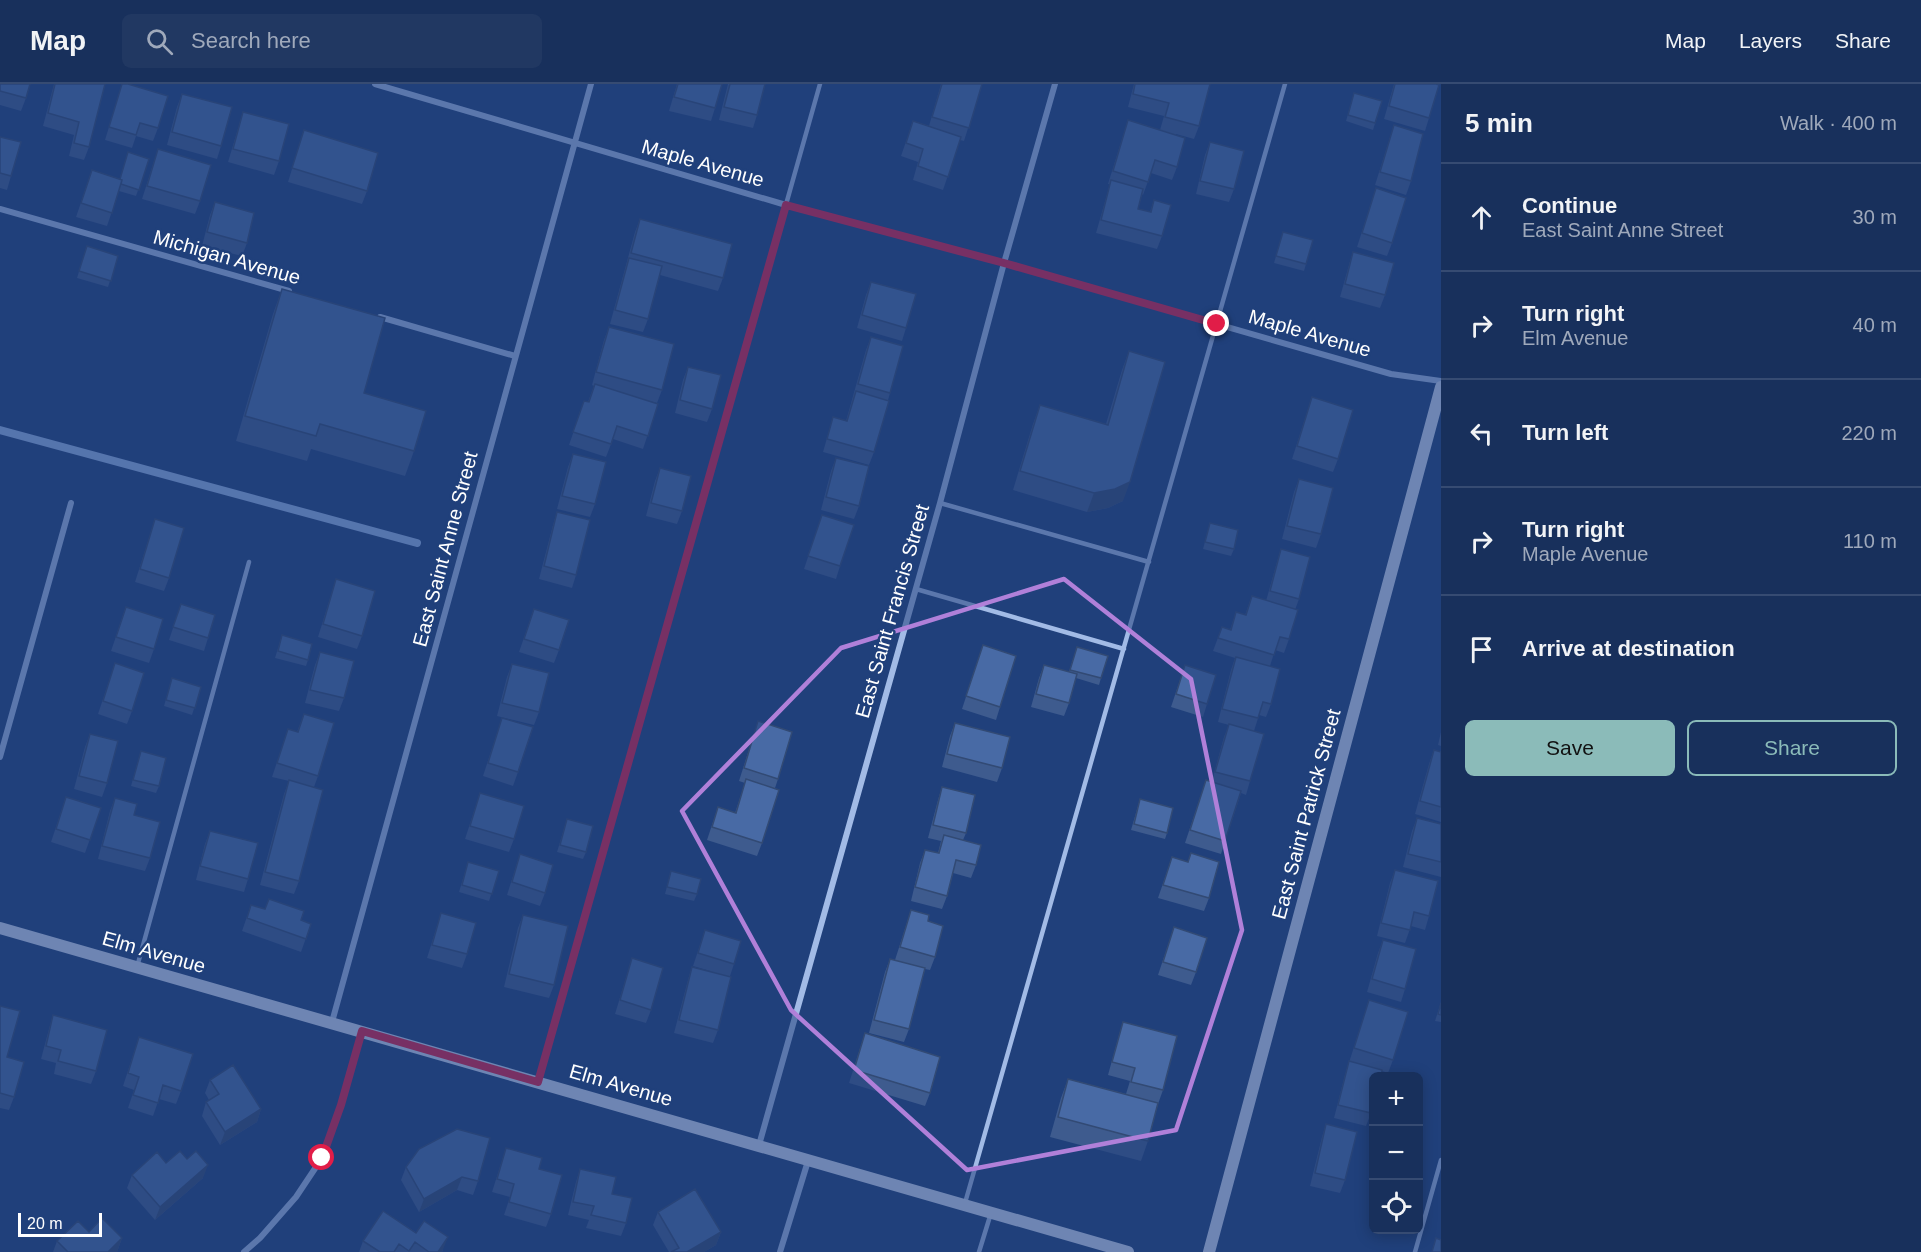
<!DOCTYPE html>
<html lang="en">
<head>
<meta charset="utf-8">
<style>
	body { margin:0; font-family:Helvetica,sans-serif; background:#213862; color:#f1f3f6 }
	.controls { position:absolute; right:18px; bottom:18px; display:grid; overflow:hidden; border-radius:9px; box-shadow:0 3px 15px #0003 }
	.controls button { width:54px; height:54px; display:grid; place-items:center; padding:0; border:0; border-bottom:2px solid #364b72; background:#18305c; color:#f1f3f6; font:30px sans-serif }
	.scale { position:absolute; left:18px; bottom:15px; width:84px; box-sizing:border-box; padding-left:6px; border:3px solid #fff; border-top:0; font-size:16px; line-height:21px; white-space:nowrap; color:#fff; -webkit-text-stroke:4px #20407b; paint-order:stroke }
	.stop { position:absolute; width:18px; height:18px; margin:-14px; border:4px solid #e11d48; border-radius:50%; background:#fff }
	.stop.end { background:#e11d48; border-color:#fff; box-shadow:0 2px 6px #0008 }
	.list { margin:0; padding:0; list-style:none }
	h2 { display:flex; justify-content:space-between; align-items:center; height:78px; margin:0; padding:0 24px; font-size:26px }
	h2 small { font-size:20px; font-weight:400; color:#9fa9bb }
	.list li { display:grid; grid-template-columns:39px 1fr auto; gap:18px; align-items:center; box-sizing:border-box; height:108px; padding:0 24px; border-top:2px solid #364b72 }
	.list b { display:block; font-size:22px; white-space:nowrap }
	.list p { margin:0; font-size:20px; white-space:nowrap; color:#9fa9bb }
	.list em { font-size:20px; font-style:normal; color:#9fa9bb }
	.actions { display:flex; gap:12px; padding:18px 24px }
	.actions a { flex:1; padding:14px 0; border:2px solid #8bbbb9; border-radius:9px; text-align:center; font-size:21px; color:#8bbbb9 }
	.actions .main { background:#8bbbb9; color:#111 }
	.icon { flex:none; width:33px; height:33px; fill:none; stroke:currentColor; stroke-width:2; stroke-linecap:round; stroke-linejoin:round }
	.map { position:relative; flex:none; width:1441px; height:1168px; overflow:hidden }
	header { display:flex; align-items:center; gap:36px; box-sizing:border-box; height:84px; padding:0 30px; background:#18305c; border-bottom:2px solid #364b72 }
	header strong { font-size:28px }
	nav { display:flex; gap:33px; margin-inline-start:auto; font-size:21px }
	.search { width:420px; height:54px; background:#213862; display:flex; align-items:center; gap:15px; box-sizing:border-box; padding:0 21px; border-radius:9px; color:#9fa9bb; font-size:22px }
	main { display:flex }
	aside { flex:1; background:#18305c }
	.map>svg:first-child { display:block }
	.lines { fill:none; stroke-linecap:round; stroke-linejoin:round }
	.stream { stroke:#95b5e8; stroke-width:8 }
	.lane { stroke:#a2bbe6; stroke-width:4.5 }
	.street { stroke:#a2bbe6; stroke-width:6 }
	.secondary { stroke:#ccdaf5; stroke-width:12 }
	.wall { fill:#3e5b8e }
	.shaded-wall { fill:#324a74 }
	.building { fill:#486aa5; stroke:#324a74; stroke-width:1.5 }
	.route { stroke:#e11d48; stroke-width:8 }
	.marked { fill:none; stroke:#b080d9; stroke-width:4.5; stroke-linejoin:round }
	.labels { text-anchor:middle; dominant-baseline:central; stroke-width:5; stroke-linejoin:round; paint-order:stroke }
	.street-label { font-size:20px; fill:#fff; stroke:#20407b }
</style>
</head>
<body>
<header>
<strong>Map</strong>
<div class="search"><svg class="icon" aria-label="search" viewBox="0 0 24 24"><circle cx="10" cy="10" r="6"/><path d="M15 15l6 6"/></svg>Search here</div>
<nav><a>Map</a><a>Layers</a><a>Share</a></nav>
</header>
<main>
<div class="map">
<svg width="1441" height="1168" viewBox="0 0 1441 1168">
	<rect width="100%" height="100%" fill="#20407b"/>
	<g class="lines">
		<!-- stream -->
		<path class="stream" d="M0,346L417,459"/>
		<!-- lane -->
		<path class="lane" d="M940,419L1149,478
			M916,505L1124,565
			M137,883L249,478
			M539,996L820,0
			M965,1119L1285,0
			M979,1168L991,1129
			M1415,1168L1441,1076"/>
		<!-- street -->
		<path class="street" d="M375,0L786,121L1004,179L1391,290L1441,297
			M0,125L289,207
			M380,233L515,272
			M0,673L71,419
			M332,938L591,0
			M759,1061L940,419L1004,179L1055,0
			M244,1168L260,1154L296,1113L322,1074L341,1021L362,948
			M780,1168L808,1077"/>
		<!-- secondary -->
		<path class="secondary" d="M0,844L1128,1168
			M1209,1168L1441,303"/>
	</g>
	<!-- wall -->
	<path class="wall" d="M0,0L26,14L21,27L0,21Z
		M54,0H105L89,63L84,76L69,72L74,51L43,42Z
		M122,0L158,44L153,57L136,52L132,64L105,56Z
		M677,0H722L715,24L711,37L669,27Z
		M728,0H765L757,31L753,44L719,36Z
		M941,0H982L964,57L960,56L943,106L913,96L918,78L901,72L913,37L929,42Z
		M1134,0H1210L1199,42L1194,55L1176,50L1177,83L1172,96L1151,89L1143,111L1142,110L1138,125L1150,128L1154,116L1162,152L1157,165L1096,149L1110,100H1108L1128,36L1160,46L1164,32L1128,23Z
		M1394,0H1436L1429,34L1425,47L1384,35Z
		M1354,9L1382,17L1373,46L1346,37Z
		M182,10L221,62L217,75L167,61L177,23Z
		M243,28L279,77L274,91L228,78Z
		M1394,41L1411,97L1406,111L1375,101Z
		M304,46L367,107L362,120L288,98Z
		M0,53L11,92L7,106L0,104Z
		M1210,58L1234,105L1229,118L1196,110L1205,71Z
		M158,65L200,117L195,130L142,115Z
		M149,75L136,112L119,107L107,142L76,133L92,86L120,95Z
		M1376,104L1392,159L1387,172L1357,163Z
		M215,118L247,159L242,172L202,162L210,131Z
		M640,135L723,194L718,207L660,191L648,235L643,248L610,240L635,148Z
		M1283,148L1306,180L1304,187L1274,179Z
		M87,162L118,172L108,203L77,194Z
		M1353,168L1385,211L1380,224L1340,213L1349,181Z
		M871,198L906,244L902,257L857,244L866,211Z
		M282,205L364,309L414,367L405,392L311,365L307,377L236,357L273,230Z
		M609,243L662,306L657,319L642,315L658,320L643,365L613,355L606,373L569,361L584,317L588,318L594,302L592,301L604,256Z
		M871,253L890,309L874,368L869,381L823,368L833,333L846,337L866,266Z
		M1129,267L1123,417L1108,424L1087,428L1013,406L1033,340L1040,321L1106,340L1122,286Z
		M688,283L712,325L707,338L675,329L683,296Z
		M1312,313L1338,375L1333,388L1292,375Z
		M573,370L595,420L590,433L557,425L568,383Z
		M836,374L859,422L854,435L821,426L831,387Z
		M660,384L682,427L677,440L646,432L655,397Z
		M1299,395L1321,450L1316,464L1282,455L1294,408Z
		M557,428L576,491L572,504L539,495L553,441Z
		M822,431L840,482L836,495L804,485Z
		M155,435L169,494L164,507L135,498Z
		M1210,439L1234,465L1231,472L1203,465Z
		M1281,465L1299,515L1295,526L1289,555L1284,569L1275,566L1270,582L1271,620L1266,633L1259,631L1254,647L1250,697L1246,711L1241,709L1221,770L1185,759L1206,696L1212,697L1224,653L1229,641L1218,638L1231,586L1235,574L1213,567L1222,543L1230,546L1236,528L1245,531L1252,512L1266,517L1277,478Z
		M336,495L362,552L357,565L318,553Z
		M181,520L208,554L204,567L169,556Z
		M126,523L154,565L149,579L111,567Z
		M534,525L559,566L554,579L519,568Z
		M282,551L308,576L306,582L275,574Z
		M983,561L1000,623L996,636L962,625Z
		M1077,563L1101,594L1099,601L1076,594L1069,619L1064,632L1031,623L1039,594L1044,581L1069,588Z
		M320,568L344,614L339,627L305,619L315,581Z
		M115,579L132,627L127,640L98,630Z
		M512,580L539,628L534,641L497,632L507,593Z
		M1185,581L1207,620L1203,633L1171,623Z
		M172,594L201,603L192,631L164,622Z
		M304,630L318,692L314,703L299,797L294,810L260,801L284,710L289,697L272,693L288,645L297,648Z
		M502,634L518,688L513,702L483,692Z
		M758,637L778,695L775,704L762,759L757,772L707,756L718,723L735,729L745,699L739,697Z
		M955,639L1002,684L997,698L942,683L950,652Z
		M1441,648V662L1438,661Z
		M90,650L107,699L102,713L74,705L85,663Z
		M1434,666L1441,668V738L1415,730L1429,680Z
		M141,667L159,702L156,709L131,702Z
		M942,703L966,749L963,756L976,781L971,794L953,789L947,812L942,825L911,817L920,779L925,766L938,769L941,757L928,754L938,716Z
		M480,709L514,755L509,768L465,755Z
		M66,713L101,724L85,769L51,758Z
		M115,714L134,731L150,774L145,787L98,775L110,727Z
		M1140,715L1167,749L1165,755L1131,746Z
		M1417,734L1441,740V793L1403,783L1412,747Z
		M567,735L586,768L583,775L557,768Z
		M210,747L248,795L244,808L196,796L205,760Z
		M1191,769L1209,814L1204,827L1158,814L1172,773L1188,778Z
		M520,770L545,809L540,822L507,811Z
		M468,778L499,787L489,817L459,808Z
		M1395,786L1429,832L1425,846L1411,842L1405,859L1377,852L1390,799Z
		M671,787L697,810L694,817L665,810Z
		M251,821L311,840L301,868L242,847Z
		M911,826L928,837L935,873L930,886L925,885L909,945L904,958L869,949L885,888L890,875L895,876Z
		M441,829L467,870L462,884L427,874Z
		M523,831L554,901L549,914L504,903L518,844Z
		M1174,843L1196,888L1191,901L1158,891Z
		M705,846L734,880L730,892L718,946L713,959L674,949L688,896L692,883L714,888L693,882Z
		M1383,856L1405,905L1401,918L1367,908L1378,869Z
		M632,874L651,926L646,939L615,930Z
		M1369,916L1393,976L1388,989L1382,987L1371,1029L1366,1042L1334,1034L1345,991Z
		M1441,918V938L1435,937Z
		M0,922L14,1013L9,1026L0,1024Z
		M53,931L96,987L91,1000L54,990L56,979L41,975L49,945Z
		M1123,938L1163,1006L1158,1020L1148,1057L1141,1077L1050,1053L1061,1014L1068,995L1126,1010L1130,997L1108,991L1119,951Z
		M865,949L930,1009L925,1022L849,999Z
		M139,953L181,1007L176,1020L159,1015L153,1032L128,1024L134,1006L123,1002Z
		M210,996L261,1025L257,1038L220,1061L202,1032L206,1018L209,1016L205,1009Z
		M1326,1040L1345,1096L1340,1109L1310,1102L1322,1053Z
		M506,1064L539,1085L551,1130L546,1143L504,1131L510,1113L492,1108Z
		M419,1065L478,1097L473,1111L457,1106L419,1128L401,1096L406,1083Z
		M166,1079L203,1094L155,1136L127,1104L132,1091Z
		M580,1085L612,1110L626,1139L621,1152L586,1144L589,1136L568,1131L576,1098Z
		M383,1127L443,1166L442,1168H359L363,1157Z
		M658,1128L721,1148L716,1161L704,1168H669L653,1141Z
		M89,1148L122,1154L117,1168H53L57,1157Z"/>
	<!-- shaded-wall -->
	<path class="shaded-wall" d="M1130,398L1123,417L1108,424L1087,428L1094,409Z
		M261,1025L257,1038L220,1061L225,1048Z
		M208,1081L203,1094L155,1136L160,1123Z
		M462,1093L457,1106L419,1128L424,1115Z
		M721,1148L716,1161L704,1168H687Z
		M448,1153L442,1168H438Z
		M122,1154L117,1168H108Z"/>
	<!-- building -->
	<path class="building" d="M0,0H30L26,14L0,7Z
		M55,0H105L89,63L74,59L79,38L48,29Z
		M122,0H128L168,12L158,44L140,39L136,51L109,43Z
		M678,0H722L715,24L674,13Z
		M730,0H765L757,31L724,23Z
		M942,0H982L969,44L932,33Z
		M1135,0H1210L1199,42L1165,33L1169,19L1133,10Z
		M1395,0H1436L1439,1L1429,34L1389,22Z
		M1354,9L1382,17L1375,39L1348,31Z
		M182,10L232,23L221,62L172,48Z
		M243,28L289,40L279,77L233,65Z
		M1128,36L1185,54L1177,83L1155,76L1148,98L1113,87Z
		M913,37L961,53L948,93L918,82L923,65L906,59Z
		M1394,41L1423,50L1411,97L1380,88Z
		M304,46L378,69L367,107L292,84Z
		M0,53L21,58L11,92L0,89Z
		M1210,58L1244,67L1234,105L1200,97Z
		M158,65L211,81L200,117L147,102Z
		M128,68L149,75L139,106L121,100L122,96L120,95Z
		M92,86L122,96L112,129L81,119Z
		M1111,96L1143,105L1138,125L1151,128L1154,116L1171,121L1162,152L1101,136Z
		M1376,104L1406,114L1392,159L1362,149Z
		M215,118L254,129L247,159L207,148Z
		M640,135L732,160L723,194L631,169Z
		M1283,148L1313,156L1306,180L1276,172Z
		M87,162L118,172L111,197L79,187Z
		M1353,168L1394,179L1385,211L1345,200Z
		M629,174L662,182L648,235L615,226Z
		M871,198L916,210L906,244L862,231Z
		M282,205L385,234L364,309L426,327L414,367L320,340L316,352L245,332Z
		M609,243L674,260L662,306L596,288Z
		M871,253L903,262L890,309L858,300Z
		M1129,267L1165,278L1130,398L1115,405L1094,409L1020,387L1040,321L1108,341Z
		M688,283L721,291L712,325L680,316Z
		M595,300L658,320L648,352L617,342L611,360L573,348L584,317L589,318Z
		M856,307L889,317L874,368L827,355L833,333L847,337Z
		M1312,313L1353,326L1338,375L1297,362Z
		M573,370L606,378L595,420L562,412Z
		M836,374L869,382L859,422L826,413Z
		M660,384L691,392L682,427L651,419Z
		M1299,395L1333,404L1321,450L1287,442Z
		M557,428L590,436L576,491L544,482Z
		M822,431L854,441L840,482L808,472Z
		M155,435L184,444L169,494L140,485Z
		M1210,439L1238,446L1234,465L1205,458Z
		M1281,465L1310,473L1299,515L1270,507Z
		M336,495L375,507L362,552L323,540Z
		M1252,512L1298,526L1289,555L1280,553L1274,571L1218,554L1222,543L1231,546L1236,528L1246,531Z
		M181,520L215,531L208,554L173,543Z
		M126,523L163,535L154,565L116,553Z
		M534,525L569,536L559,566L524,555Z
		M282,551L312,560L308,576L278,567Z
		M983,561L1016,572L1000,623L966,612Z
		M1077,563L1108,572L1101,594L1070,586Z
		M320,568L354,577L344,614L310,606Z
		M1236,573L1280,585L1271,620L1263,618L1258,634L1222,625Z
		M115,579L144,589L132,627L103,617Z
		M512,580L549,589L539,628L502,619Z
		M1044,581L1077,590L1069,619L1036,610Z
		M1185,581L1216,591L1207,620L1176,610Z
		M172,594L201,603L195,624L166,616Z
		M304,630L334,639L318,692L277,679L288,645L298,648Z
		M502,634L533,643L518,688L488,679Z
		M758,637L792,648L778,695L744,684Z
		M955,639L1010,653L1002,684L947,670Z
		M1229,640L1264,650L1250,697L1215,688Z
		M90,650L118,657L107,699L79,692Z
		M1434,666L1441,668V723L1420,717Z
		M141,667L166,674L159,702L133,696Z
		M746,695L779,706L762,759L712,743L718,723L736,729Z
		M289,696L323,706L299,797L265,788Z
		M1206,696L1241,707L1225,757L1190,746Z
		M942,703L975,711L966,749L933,741Z
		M480,709L524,722L514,755L470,742Z
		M66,713L101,724L90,756L56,745Z
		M115,714L137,720L134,731L160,738L150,774L102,762Z
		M1140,715L1173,724L1167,749L1134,740Z
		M1417,734L1441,740V778L1408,770Z
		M567,735L593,742L586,768L560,761Z
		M210,747L258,759L248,795L200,782Z
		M944,751L981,761L976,781L956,776L947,812L915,803L925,766L939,769Z
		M1191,769L1219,778L1209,814L1163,801L1172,773L1188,778Z
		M520,770L553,781L545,809L512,798Z
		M468,778L499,787L492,810L462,801Z
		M1395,786L1438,797L1429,832L1414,828L1410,846L1381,839Z
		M671,787L701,795L697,810L667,803Z
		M269,815L304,827L301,836L311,840L306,855L247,834L251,821L265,825Z
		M911,826L929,831L928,837L943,842L935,873L900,863Z
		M441,829L476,839L467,870L432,861Z
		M523,831L568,842L554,901L509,890Z
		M1174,843L1207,854L1196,888L1163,878Z
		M705,846L741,857L734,880L698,869Z
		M1383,856L1416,865L1405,905L1372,895Z
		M632,874L663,884L651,926L620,916Z
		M890,875L925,884L909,945L874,936Z
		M692,883L731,893L718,946L679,936Z
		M1369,916L1408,928L1393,976L1354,964Z
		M1441,919V931L1438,930Z
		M0,922L20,927L7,973L24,978L14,1013L0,1009Z
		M53,931L107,946L96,987L58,977L61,966L46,962Z
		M1123,938L1177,952L1163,1006L1131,998L1135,984L1112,978Z
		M865,949L940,973L930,1009L854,986Z
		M139,953L193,970L181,1007L163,1001L158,1019L133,1011L139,993L128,989Z
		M1349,977L1382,986L1381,993H1374V1020L1371,1029L1338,1021Z
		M233,981L261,1025L225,1048L206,1018L219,1010L210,996Z
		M1068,995L1158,1019L1148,1057L1058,1033Z
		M1326,1040L1357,1048L1345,1096L1315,1089Z
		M457,1045L490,1054L478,1097L462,1093L424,1115L406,1083L419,1065Z
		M506,1064L542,1074L539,1085L562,1091L551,1130L509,1118L514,1100L497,1095Z
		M180,1067L187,1075L196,1067L208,1081L160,1123L132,1091L157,1068L166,1079Z
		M580,1085L616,1093L612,1110L632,1114L626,1139L591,1131L594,1122L573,1118Z
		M695,1105L721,1148L687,1168H671L679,1164L658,1128Z
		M383,1127L416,1149L424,1137L448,1153L438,1168H429L415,1158L409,1167L399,1160L394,1168H380L363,1157Z
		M102,1134L122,1154L108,1168H68L57,1157L78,1137L89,1148Z
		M1436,1154L1441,1156V1168H1432Z"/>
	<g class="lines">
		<!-- route -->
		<path class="route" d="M322,1074L341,1021L362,947L538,998L786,121L1004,179L1217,240"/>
	</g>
	<!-- marked area -->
	<path d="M0 0H1441V1168H0ZM1064,495L1191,595L1242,846L1176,1046L967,1086L791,926L682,727L841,564Z" fill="#20407b" fill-opacity=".55" fill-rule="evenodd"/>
	<path class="marked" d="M1064,495L1191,595L1242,846L1176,1046L967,1086L791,926L682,727L841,564Z"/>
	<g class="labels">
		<!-- street labels -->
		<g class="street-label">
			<text transform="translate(703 79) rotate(16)">Maple Avenue</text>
			<text transform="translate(227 173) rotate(16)">Michigan Avenue</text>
			<text transform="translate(1310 249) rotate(16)">Maple Avenue</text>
			<text transform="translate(445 465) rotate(-75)">East Saint Anne Street</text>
			<text transform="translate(892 527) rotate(-74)">East Saint Francis Street</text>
			<text transform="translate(1306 730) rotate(-75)">East Saint Patrick Street</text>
			<text transform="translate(154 868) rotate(16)">Elm Avenue</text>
			<text transform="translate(621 1001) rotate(16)">Elm Avenue</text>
		</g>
	</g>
</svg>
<div class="controls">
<button>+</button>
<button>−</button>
<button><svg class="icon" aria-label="locate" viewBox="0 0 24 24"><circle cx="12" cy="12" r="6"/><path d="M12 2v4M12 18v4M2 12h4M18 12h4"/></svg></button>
</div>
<div class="scale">20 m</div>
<div class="stop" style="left:322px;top:1074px"></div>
<div class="stop end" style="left:1217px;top:240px"></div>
</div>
<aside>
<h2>5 min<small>Walk · 400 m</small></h2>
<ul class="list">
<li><svg class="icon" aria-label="ahead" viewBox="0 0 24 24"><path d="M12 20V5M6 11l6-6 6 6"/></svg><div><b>Continue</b><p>East Saint Anne Street</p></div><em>30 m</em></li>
<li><svg class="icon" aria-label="right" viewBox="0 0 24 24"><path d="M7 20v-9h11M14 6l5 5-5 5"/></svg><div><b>Turn right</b><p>Elm Avenue</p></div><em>40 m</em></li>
<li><svg class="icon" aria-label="left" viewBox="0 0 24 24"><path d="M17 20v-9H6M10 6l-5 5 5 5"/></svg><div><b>Turn left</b></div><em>220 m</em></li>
<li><svg class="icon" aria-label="right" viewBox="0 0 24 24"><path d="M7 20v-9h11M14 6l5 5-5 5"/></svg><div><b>Turn right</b><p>Maple Avenue</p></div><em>110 m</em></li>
<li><svg class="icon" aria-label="arrive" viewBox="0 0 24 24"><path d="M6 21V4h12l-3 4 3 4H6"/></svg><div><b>Arrive at destination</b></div></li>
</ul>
<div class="actions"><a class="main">Save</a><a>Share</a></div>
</aside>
</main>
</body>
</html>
